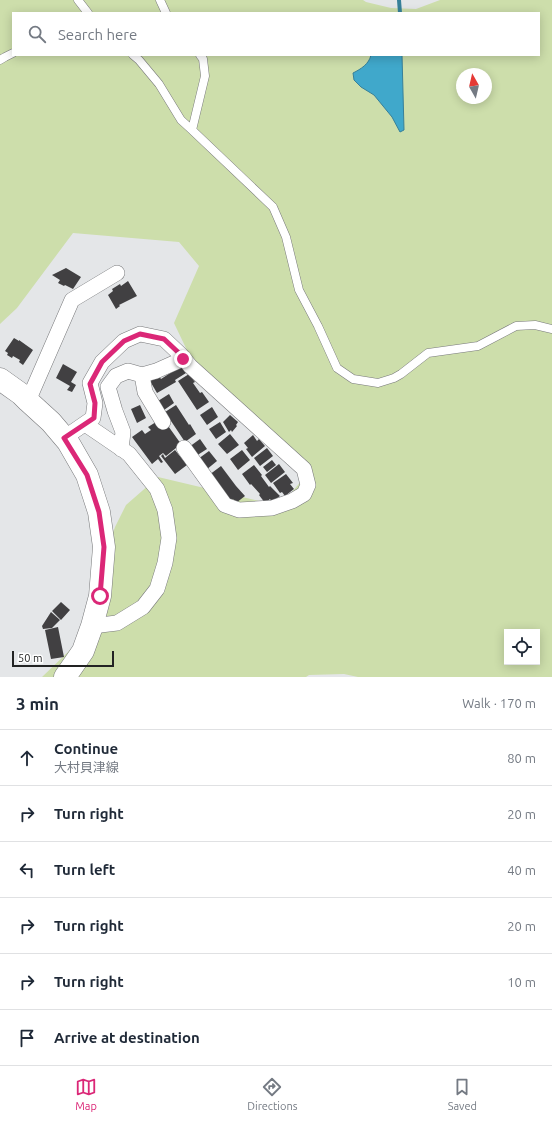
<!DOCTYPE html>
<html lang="en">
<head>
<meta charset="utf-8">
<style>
	body { margin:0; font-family:Ubuntu,"Noto Sans JP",sans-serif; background:#f2f2f3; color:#1f2937 }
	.controls { position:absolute; right:12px; bottom:12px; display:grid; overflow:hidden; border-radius:0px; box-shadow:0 2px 10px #0003 }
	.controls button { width:36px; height:36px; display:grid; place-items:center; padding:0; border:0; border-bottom:1px solid #e0e1e3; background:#fff; color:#1f2937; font:20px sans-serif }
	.compass { position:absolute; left:456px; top:68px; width:36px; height:36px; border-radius:50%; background:#fff; box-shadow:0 2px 10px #0003; rotate:352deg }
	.scale { position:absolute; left:12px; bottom:10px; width:102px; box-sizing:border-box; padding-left:4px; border:2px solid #222323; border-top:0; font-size:11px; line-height:14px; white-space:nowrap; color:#222323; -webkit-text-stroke:3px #fff; paint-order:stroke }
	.stop { position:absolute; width:12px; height:12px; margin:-9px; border:3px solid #db2777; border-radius:50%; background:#fff }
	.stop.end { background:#db2777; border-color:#fff; box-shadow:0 1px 4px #0008 }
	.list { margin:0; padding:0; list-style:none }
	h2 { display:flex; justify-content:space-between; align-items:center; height:52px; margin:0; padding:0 16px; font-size:17px }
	h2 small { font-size:13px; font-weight:400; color:#747a83 }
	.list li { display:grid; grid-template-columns:26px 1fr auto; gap:12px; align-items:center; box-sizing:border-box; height:56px; padding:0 16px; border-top:1px solid #e0e1e3 }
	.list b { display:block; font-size:15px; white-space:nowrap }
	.list p { margin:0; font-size:13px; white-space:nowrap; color:#747a83 }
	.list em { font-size:13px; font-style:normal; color:#747a83 }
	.icon { flex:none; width:22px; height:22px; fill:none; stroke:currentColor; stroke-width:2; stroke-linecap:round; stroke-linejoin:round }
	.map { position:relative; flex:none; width:552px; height:677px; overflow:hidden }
	.search { position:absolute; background:#fff; box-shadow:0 2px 10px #0003; left:12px; right:12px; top:12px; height:44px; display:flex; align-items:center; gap:10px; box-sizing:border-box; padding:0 14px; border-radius:0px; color:#747a83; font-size:15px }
	.sheet { height:388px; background:#fff }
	nav { display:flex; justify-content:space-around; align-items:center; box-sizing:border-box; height:56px; border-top:1px solid #e0e1e3; background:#fff; font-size:11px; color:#747a83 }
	nav a { display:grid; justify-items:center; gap:2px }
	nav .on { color:#db2777 }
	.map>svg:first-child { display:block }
	.green { fill:#cddeab; fill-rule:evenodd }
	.water { fill:#40a8cb; stroke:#378099 }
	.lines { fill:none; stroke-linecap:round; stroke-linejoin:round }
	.stream { stroke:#378099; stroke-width:4 }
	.building { fill:#414042 }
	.service-casing { stroke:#78797b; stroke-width:9 }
	.minor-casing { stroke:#78797b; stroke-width:16 }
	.primary-casing { stroke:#78797b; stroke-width:23 }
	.service { stroke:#fff; stroke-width:8 }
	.minor { stroke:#fff; stroke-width:15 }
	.primary { stroke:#fff; stroke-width:22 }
	.route { stroke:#db2777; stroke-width:5 }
</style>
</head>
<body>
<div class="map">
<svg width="552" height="677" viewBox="0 0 552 677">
	<rect width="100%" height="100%" fill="#e4e6e8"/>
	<!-- green -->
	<path class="green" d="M0,0H363L366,2L391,8L416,9L440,0H552V677H358L344,674L309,675L306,677H42L69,651L91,627L105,554L115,527L126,505L158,477L280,506L309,472L194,365L174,323L199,266L179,242L73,233L17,308L0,324ZM13,13H539V55H13ZM462,74H486V98H462ZM507,632H537V662H507Z"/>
	<!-- water -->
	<path class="water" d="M371,55H402L404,130L400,132L392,117L374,95L361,87L354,80L353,73C361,69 369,64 371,55Z"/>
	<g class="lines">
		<!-- stream -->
		<path class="stream" d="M399,0L400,13"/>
	</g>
	<!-- building -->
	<path class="building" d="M66,268L81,277L73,289L65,285L64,286L58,283L60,280L52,275Z
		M128,281L137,296L119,305L120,306L116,309L108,295L113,291L112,289L120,284L121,286Z
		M14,338L19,341V340L33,350L23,365L19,362L20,360L13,356L12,358L7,355L8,353L5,351Z
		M63,364L77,372L71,382L76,385L72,392L67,390L70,386L56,378Z
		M181,366L186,373L175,380L176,382L157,393L150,381L159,376L161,379Z
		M189,374L195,382L193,383L200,393L202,392L209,402L197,410L178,381Z
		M169,394L174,403L164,410L158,401Z
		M140,405L146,418L137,423L131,409Z
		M176,405L189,425L190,424L196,434L185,442L165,412Z
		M212,407L218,417L207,425L200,415Z
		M230,415L238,422L236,425L237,426L232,432L231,430L229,432L223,422Z
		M156,422L166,423L181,444L166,456L163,453L159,456L163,462L161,463L158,459L152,464L132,437L142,430L145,434L151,430L148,427Z
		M220,422L226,432L216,439L209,429Z
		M230,434L239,445L227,454L218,444Z
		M253,435L257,441L259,439L265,446L252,457L246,449L248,448L244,443Z
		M200,439L207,449L196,456L189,447Z
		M267,448L273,456L260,466L254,458Z
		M175,450L187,465L175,474L161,456L163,454L165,458Z
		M242,450L250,460L238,470L230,459Z
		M209,451L217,461L206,470L198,459Z
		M272,460L276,465L267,472L263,467Z
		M279,464L285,472L271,483L265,475Z
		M254,465L262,475L261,476L269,487L270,486L280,496L272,502L270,499L265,503L259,495L260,494L251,484L250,485L242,474Z
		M221,466L236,486L245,496L236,503L233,499L230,502L209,475Z
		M286,474L293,483L290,484L294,489L285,496L282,492L280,493L273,483Z
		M61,602L70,610L61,620L52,611Z
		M51,612L60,620L52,628L43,629L42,626Z
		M58,627L64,657L51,659L45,630Z"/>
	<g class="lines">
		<defs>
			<path id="service" d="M78,0L88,13
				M160,0L166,13
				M133,55L139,60L159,84L181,120L192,130L205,76L203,59L200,55
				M0,60L5,57L13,53
				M192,130L273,207L286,237L299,290L318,326L337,368L353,379L378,383L394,378L401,374L428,353L478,346L516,326L535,325L552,329"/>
			<path id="minor" d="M142,375L156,371L183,359
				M28,401L72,300L117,273
				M85,424L129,454L157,489L165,510L169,538L165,563L157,589L143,607L117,623L92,626
				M64,438L93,418L95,403L90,383L102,362L124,341L140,334L164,339L181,355L190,366L304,469L308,485L304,494L292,501L272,508L239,510L225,505L184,448
				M121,449L123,432L115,411L108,387L116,376L128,371L142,375L145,392L163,422"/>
			<path id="primary" d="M0,379L21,394L28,401L51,422L68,442L87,475L99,512L104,547L100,596L92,626L83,651L65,677"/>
		</defs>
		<!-- service casing -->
		<use href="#service" class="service-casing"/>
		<!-- minor casing -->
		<use href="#minor" class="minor-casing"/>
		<!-- primary casing -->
		<use href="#primary" class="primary-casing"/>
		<!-- service -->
		<use href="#service" class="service"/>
		<!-- minor -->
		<use href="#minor" class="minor"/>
		<!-- primary -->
		<use href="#primary" class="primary"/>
	</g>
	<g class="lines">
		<!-- route -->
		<path class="route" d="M100,596L104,547L99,512L87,475L64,438L94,418L95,403L90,384L102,362L124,341L140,334L164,339L181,355L183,359"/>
	</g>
</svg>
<div class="controls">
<button><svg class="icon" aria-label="locate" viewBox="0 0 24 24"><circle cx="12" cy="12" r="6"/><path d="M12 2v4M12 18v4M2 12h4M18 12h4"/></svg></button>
</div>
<svg class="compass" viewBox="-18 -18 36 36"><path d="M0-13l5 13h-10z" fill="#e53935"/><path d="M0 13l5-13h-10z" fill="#747a83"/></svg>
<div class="scale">50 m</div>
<div class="stop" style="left:100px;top:596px"></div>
<div class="stop end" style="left:183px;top:359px"></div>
<div class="search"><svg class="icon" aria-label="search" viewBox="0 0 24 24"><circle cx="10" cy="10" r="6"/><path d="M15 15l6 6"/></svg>Search here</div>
</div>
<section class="sheet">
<h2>3 min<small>Walk · 170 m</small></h2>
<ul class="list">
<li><svg class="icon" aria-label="ahead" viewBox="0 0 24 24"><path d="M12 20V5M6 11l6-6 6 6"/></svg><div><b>Continue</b><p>大村貝津線</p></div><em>80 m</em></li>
<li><svg class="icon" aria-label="right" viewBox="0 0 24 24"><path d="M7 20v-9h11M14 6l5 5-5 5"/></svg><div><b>Turn right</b></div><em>20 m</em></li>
<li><svg class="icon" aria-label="left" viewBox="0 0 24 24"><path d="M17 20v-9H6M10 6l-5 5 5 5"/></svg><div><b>Turn left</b></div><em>40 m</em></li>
<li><svg class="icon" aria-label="right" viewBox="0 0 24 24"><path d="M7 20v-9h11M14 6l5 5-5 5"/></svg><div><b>Turn right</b></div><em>20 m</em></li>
<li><svg class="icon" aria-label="right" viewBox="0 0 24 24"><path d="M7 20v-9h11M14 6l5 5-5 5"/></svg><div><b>Turn right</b></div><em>10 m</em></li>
<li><svg class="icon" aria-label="arrive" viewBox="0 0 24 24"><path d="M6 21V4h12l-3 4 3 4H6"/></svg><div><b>Arrive at destination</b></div></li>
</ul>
</section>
<nav>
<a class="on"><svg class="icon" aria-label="map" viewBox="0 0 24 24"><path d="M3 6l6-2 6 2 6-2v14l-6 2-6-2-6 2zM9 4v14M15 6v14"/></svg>Map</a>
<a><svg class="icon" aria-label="directions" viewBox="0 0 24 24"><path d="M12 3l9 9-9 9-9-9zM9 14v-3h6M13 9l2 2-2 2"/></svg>Directions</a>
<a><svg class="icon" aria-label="saved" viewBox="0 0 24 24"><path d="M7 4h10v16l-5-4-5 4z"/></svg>Saved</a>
</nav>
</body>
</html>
